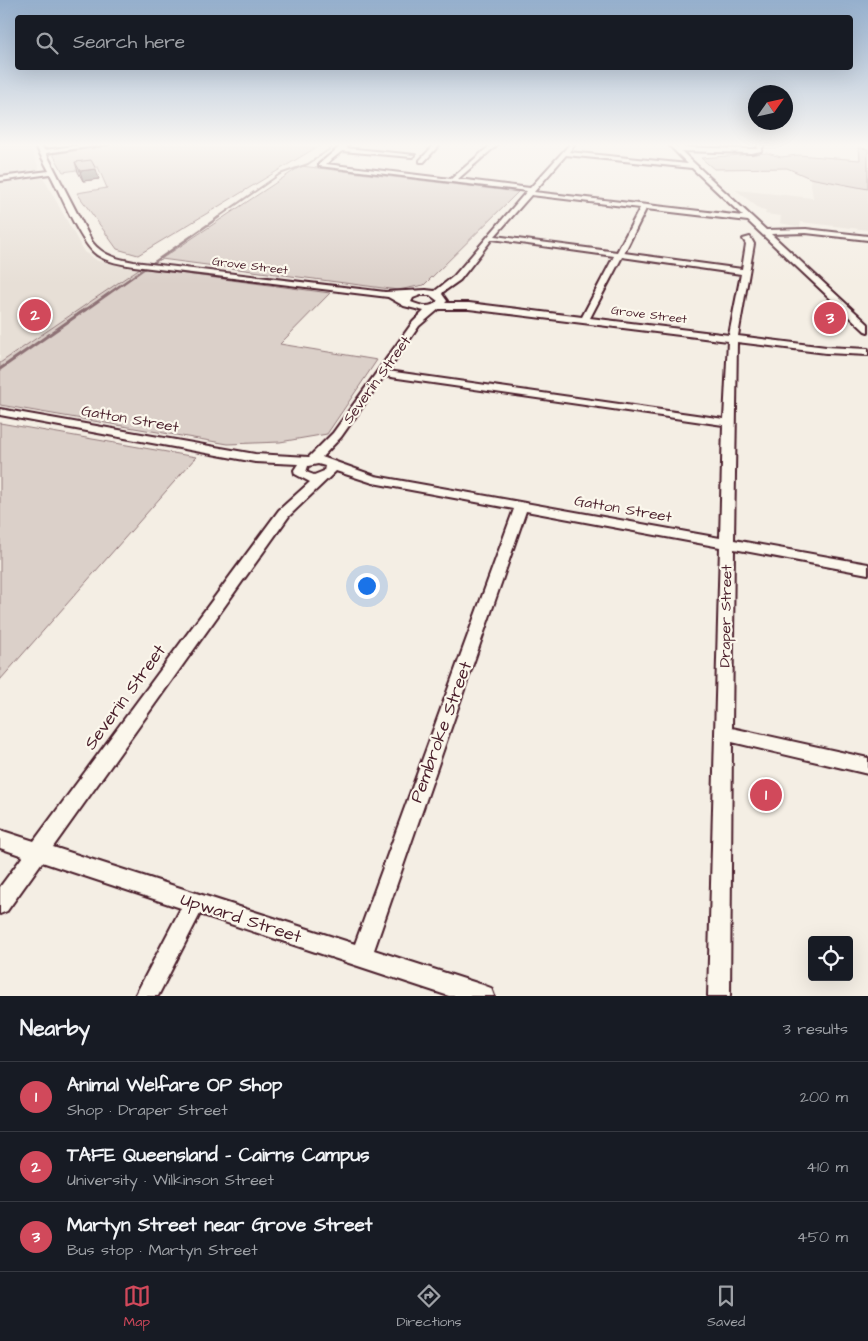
<!DOCTYPE html>
<html lang="en">
<head>
<meta charset="utf-8">
<style>
	body { margin:0; font-family:"Architects Daughter",sans-serif; background:#20242c; color:#f1f3f6 }
	.controls { position:absolute; right:15px; bottom:15px; display:grid; overflow:hidden; border-radius:5px; box-shadow:0 5px 20px #0002 }
	.controls button { width:45px; height:45px; display:grid; place-items:center; padding:0; border:0; border-bottom:1px solid #363941; background:#171b24; color:#f1f3f6; font:25px sans-serif }
	.compass { position:absolute; left:748px; top:85px; width:45px; height:45px; border-radius:50%; background:#171b24; box-shadow:0 5px 20px #0002; rotate:56deg }
	.you { position:absolute; left:366px; top:585px; width:18px; height:18px; margin:-12px; border:4px solid #fff; border-radius:50%; background:#1a73e8; box-shadow:0 0 0 8px #1a73e833 }
	.badge { display:grid; place-items:center; width:32px; height:32px; border-radius:50%; background:#d1495b; color:#fff; font-size:16px; font-weight:700 }
	.pin { position:absolute; translate:-50% -50%; border:2px solid #fff; box-shadow:0 1px 5px #0006 }
	.list { margin:0; padding:0; list-style:none }
	h2 { display:flex; justify-content:space-between; align-items:center; height:65px; margin:0; padding:0 20px; font-size:21px }
	h2 small { font-size:16px; font-weight:400; color:#9ea1a6 }
	.list li { display:grid; grid-template-columns:32px 1fr auto; gap:15px; align-items:center; box-sizing:border-box; height:70px; padding:0 20px; border-top:1px solid #363941 }
	.list b { display:block; font-size:19px; white-space:nowrap }
	.list p { margin:0; font-size:16px; white-space:nowrap; color:#9ea1a6 }
	.list em { font-size:16px; font-style:normal; color:#9ea1a6 }
	.icon { flex:none; width:28px; height:28px; fill:none; stroke:currentColor; stroke-width:2; stroke-linecap:round; stroke-linejoin:round }
	.map { position:relative; flex:none; width:868px; height:996px; overflow:hidden }
	.search { position:absolute; background:#171b24; box-shadow:0 5px 20px #0002; left:15px; right:15px; top:15px; height:55px; display:flex; align-items:center; gap:12px; box-sizing:border-box; padding:0 18px; border-radius:5px; color:#9ea1a6; font-size:19px }
	.sheet { height:275px; background:#171b24 }
	nav { display:flex; justify-content:space-around; align-items:center; box-sizing:border-box; height:70px; border-top:1px solid #363941; background:#171b24; font-size:14px; color:#9ea1a6 }
	nav a { display:grid; justify-items:center; gap:2px }
	nav .on { color:#d1495b }
	.map>svg:first-child { display:block }
	.built { fill:#e7dfd6 }
	.green { fill:#dbd0c9; stroke:#92787a }
	.lines { fill:none; stroke-linecap:round; stroke-linejoin:round }
	.stream-far2 { stroke:#8d7174; stroke-width:2 }
	.stream-far1 { stroke:#8d7174; stroke-width:2.5 }
	.stream { stroke:#8d7174; stroke-width:3 }
	.minor-casing { stroke:#4a1f2b; stroke-width:4 }
	.minor { fill:#fbf7ec; fill-rule:evenodd }
	.wall { fill:#aea19d; stroke:#4a1f2b }
	.shaded-wall { fill:#8d837f; stroke:#4a1f2b }
	.building { fill:#cabbb6; stroke:#4a1f2b }
	.labels { text-anchor:middle; dominant-baseline:central; stroke-width:4.5; stroke-linejoin:round; paint-order:stroke }
	.far-street-label { font-size:12px; fill:#4a1f2b; stroke:#fbf7ec }
	.street-label { font-size:15px; fill:#4a1f2b; stroke:#fbf7ec }
	.near-street-label { font-size:18px; fill:#4a1f2b; stroke:#fbf7ec }
</style>
</head>
<body>
<div class="map">
<svg width="868" height="996" viewBox="0 0 868 996">
	<rect width="100%" height="100%" fill="#f4eee4"/>
	<filter id="ink" filterUnits="userSpaceOnUse"><feTurbulence type="fractalNoise" baseFrequency=".02" numOctaves="2"/><feDisplacementMap in="SourceGraphic" scale="10" xChannelSelector="R" yChannelSelector="G"/><feConvolveMatrix kernelMatrix="1 2 1 2 8 2 1 2 1" color-interpolation-filters="sRGB"/></filter>
	<g filter="url(#ink)">
		<!-- built -->
		<path class="built" d="M0,144H29L40,171L0,177Z
			M43,177L84,252L98,261L140,268L0,363V182Z
			M810,178L868,189V230L801,222L800,227L780,223L781,216L765,214L766,211L761,210L736,190L813,198Z"/>
		<!-- green -->
		<path class="green" d="M121,144H322L138,255L117,249L77,193L107,188L98,167L63,172L53,154Z
			M859,148L868,149V189L810,178L787,168L714,169L701,158L767,153L781,157L798,155L860,160Z
			M301,166L518,192L424,285L398,290L161,259Z
			M140,268L330,293L280,344L377,360L327,434L280,442L228,444L0,405V363Z
			M0,423L196,457L0,680Z"/>
		<g class="lines">
			<!-- stream-far2 -->
			<path class="stream-far2" d="M217,218L280,174L308,164L337,144"/>
			<!-- stream-far1 -->
			<path class="stream-far1" d="M153,263L219,217
				M84,311L145,268"/>
			<!-- stream -->
			<path class="stream" d="M0,369L86,309"/>
			<defs>
				<path id="minor" d="M35,144H41L44,150L89,144H108L46,153L92,242C103,256 118,259 134,262L385,292L426,290L435,291L454,276L527,191L319,166V164L343,144H349L346,148L415,155L412,157L342,151L326,164L451,179L492,144H498L458,179L530,188L570,144H575L569,152L688,164L668,144H674L677,147L751,149H757L758,144H764L761,151L751,153L681,151L766,230L806,229L868,236V240L806,233L771,234L868,324V332L865,331L748,221L646,209L624,253L742,269L746,244L743,239L750,237L754,244L738,336L826,347L868,349V355L826,353L737,342L734,540L868,564V574L734,549L732,728L868,758V774L732,742L730,996H708L720,547L526,511L374,950L483,985L491,988L494,996H449L200,914L158,996H135L181,908L42,862L7,911L0,914V887L23,856L0,848V830L34,841L279,510L310,482L295,474L294,470L298,464L255,462L0,415V409L255,454L309,457L333,433L413,322L424,311L404,306L388,297L134,266C121,264 108,262 97,255C80,243 61,194 50,174L0,181V177L49,171ZM566,155L692,168L743,216L534,192ZM531,195L640,208L617,252L495,236ZM492,239L614,256L582,317L469,303H445L447,301L442,294L443,292L460,280ZM622,257L741,274L729,335L590,318ZM421,295H430L438,301C430,309 421,306 411,302L413,298ZM439,309H469L728,341L724,419L388,371L419,326ZM384,376L723,425L720,538L375,476L322,457L341,437ZM318,464L325,466L324,471L314,475L306,472L308,466ZM336,471L373,483L514,509L355,944L53,847L289,516Z
					M435,144H440L424,162H420V160Z"/>
			</defs>
			<!-- minor casing -->
			<use href="#minor" class="minor-casing"/>
			<!-- minor -->
			<use href="#minor" class="minor"/>
		</g>
		<!-- wall -->
		<path class="wall" d="M75,162L99,179L83,181L78,172Z"/>
		<!-- shaded-wall -->
		<path class="shaded-wall" d="M96,169L99,179L83,181L80,171Z"/>
		<!-- building -->
		<path class="building" d="M91,160L96,169L80,171L75,162Z"/>
	</g>
	<!-- sky -->
	<linearGradient id="sky" x2="0" y2="1"><stop stop-color="#95afcd"/><stop offset="0.51" stop-color="#faf7f3"/><stop offset="1" stop-color="#faf7f3" stop-opacity="0"/></linearGradient>
	<rect width="868" height="284" fill="url(#sky)"/>
	<g class="labels">
		<!-- far-street labels -->
		<g class="far-street-label">
			<text transform="translate(250 266) rotate(7)">Grove Street</text>
			<text transform="translate(649 315) rotate(7)">Grove Street</text>
		</g>
		<!-- street labels -->
		<g class="street-label">
			<text transform="translate(377 380) rotate(-54)">Severin Street</text>
			<text transform="translate(130 419) rotate(10)">Gatton Street</text>
			<text transform="translate(623 509) rotate(10)">Gatton Street</text>
			<text transform="translate(726 616) rotate(-89)">Draper Street</text>
		</g>
		<!-- near-street labels -->
		<g class="near-street-label">
			<text transform="translate(125 697) rotate(-54)">Severin Street</text>
			<text transform="translate(441 732) rotate(-70)">Pembroke Street</text>
			<text transform="translate(241 918) rotate(18)">Upward Street</text>
		</g>
	</g>
</svg>
<div class="controls">
<button><svg class="icon" aria-label="locate" viewBox="0 0 24 24"><circle cx="12" cy="12" r="6"/><path d="M12 2v4M12 18v4M2 12h4M18 12h4"/></svg></button>
</div>
<svg class="compass" viewBox="-18 -18 36 36"><path d="M0-13l5 13h-10z" fill="#e53935"/><path d="M0 13l5-13h-10z" fill="#9ea1a6"/></svg>
<div class="you"></div>
<div class="pin badge" style="left:766px;top:795px">1</div>
<div class="pin badge" style="left:35px;top:315px">2</div>
<div class="pin badge" style="left:830px;top:318px">3</div>
<div class="search"><svg class="icon" aria-label="search" viewBox="0 0 24 24"><circle cx="10" cy="10" r="6"/><path d="M15 15l6 6"/></svg>Search here</div>
</div>
<section class="sheet">
<h2>Nearby<small>3 results</small></h2>
<ul class="list">
<li><span class="badge">1</span><div><b>Animal Welfare OP Shop</b><p>Shop · Draper Street</p></div><em>200 m</em></li>
<li><span class="badge">2</span><div><b>TAFE Queensland - Cairns Campus</b><p>University · Wilkinson Street</p></div><em>410 m</em></li>
<li><span class="badge">3</span><div><b>Martyn Street near Grove Street</b><p>Bus stop · Martyn Street</p></div><em>450 m</em></li>
</ul>
</section>
<nav>
<a class="on"><svg class="icon" aria-label="map" viewBox="0 0 24 24"><path d="M3 6l6-2 6 2 6-2v14l-6 2-6-2-6 2zM9 4v14M15 6v14"/></svg>Map</a>
<a><svg class="icon" aria-label="directions" viewBox="0 0 24 24"><path d="M12 3l9 9-9 9-9-9zM9 14v-3h6M13 9l2 2-2 2"/></svg>Directions</a>
<a><svg class="icon" aria-label="saved" viewBox="0 0 24 24"><path d="M7 4h10v16l-5-4-5 4z"/></svg>Saved</a>
</nav>
</body>
</html>
